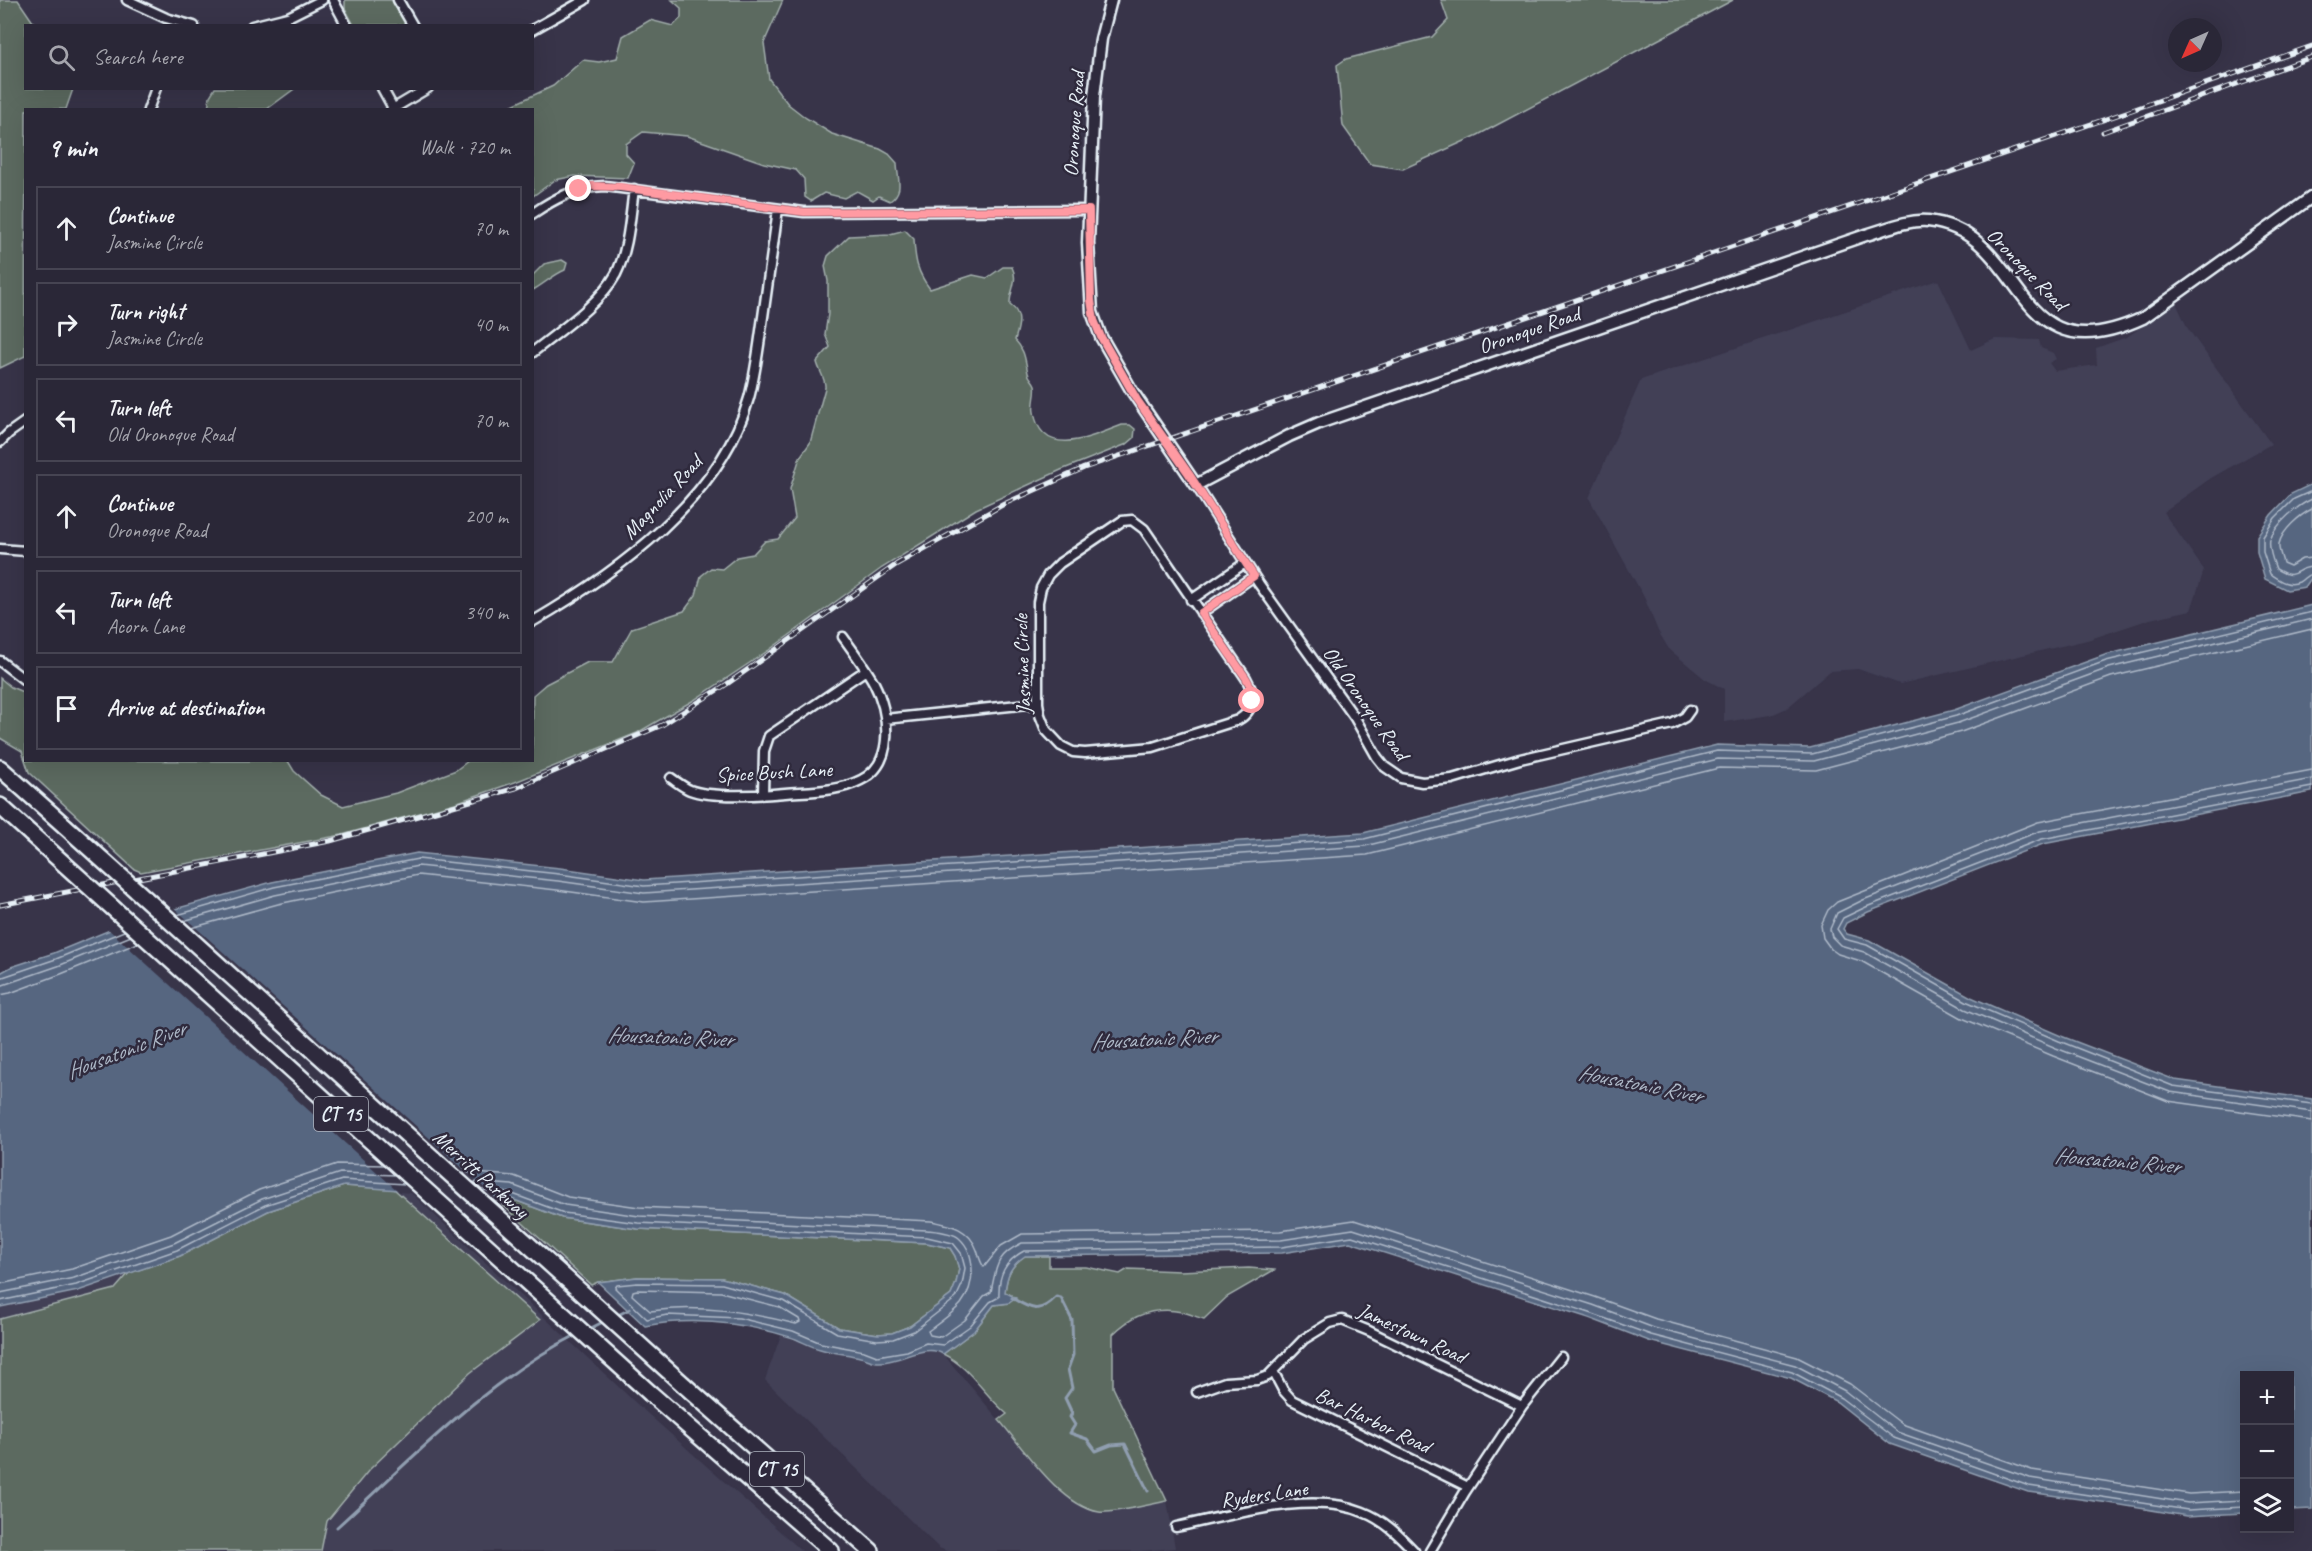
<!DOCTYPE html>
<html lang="en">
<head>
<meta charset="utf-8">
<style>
	body { margin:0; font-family:Caveat,sans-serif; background:#363342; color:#f1f3f6 }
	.controls { position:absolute; right:18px; bottom:18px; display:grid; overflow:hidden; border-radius:0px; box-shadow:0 6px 24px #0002 }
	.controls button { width:54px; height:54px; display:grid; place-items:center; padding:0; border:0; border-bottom:2px solid #464452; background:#2a2737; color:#f1f3f6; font:30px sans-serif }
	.compass { position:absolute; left:2168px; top:18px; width:54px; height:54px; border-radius:50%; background:#2a2737; box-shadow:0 6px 24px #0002; rotate:225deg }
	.stop { position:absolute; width:18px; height:18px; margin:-14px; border:4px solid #ff9aa2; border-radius:50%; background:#fff }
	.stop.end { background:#ff9aa2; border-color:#fff; box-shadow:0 2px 6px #0008 }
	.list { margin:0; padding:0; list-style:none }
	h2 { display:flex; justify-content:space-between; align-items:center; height:78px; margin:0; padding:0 24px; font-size:26px }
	h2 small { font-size:20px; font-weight:400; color:#a5a5ad }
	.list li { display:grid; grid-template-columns:39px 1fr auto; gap:18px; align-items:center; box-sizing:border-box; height:84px; margin:0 12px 12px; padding:0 12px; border:2px solid #464452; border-radius:0px }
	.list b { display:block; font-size:22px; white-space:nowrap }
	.list p { margin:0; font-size:20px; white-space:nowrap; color:#a5a5ad }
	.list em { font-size:20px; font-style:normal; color:#a5a5ad }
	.icon { flex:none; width:33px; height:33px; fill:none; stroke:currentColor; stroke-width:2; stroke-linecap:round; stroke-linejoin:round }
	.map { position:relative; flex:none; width:2312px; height:1551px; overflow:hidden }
	.search { position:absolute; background:#2a2737; box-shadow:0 6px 24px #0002; left:24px; top:24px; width:510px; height:66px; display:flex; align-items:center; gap:15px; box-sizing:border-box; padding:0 21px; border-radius:0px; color:#a5a5ad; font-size:22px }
	.panel { position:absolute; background:#2a2737; box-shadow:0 6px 24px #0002; left:24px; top:108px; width:510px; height:654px; border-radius:0px }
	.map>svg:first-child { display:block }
	.built { fill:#424057 }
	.green { fill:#5b6a60; stroke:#a2aeac; stroke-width:1.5 }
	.water { fill:#566680; stroke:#909eb0; stroke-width:1.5 }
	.pier { fill:#383449 }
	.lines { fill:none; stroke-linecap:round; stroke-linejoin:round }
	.shore { stroke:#aeb9c8; stroke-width:1.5 }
	.stream { stroke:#909eb0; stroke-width:3 }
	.minor-casing { stroke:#e8f1f8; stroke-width:13 }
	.tertiary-casing { stroke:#e8f1f8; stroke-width:15 }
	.motorway-casing { stroke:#e8f1f8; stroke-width:20 }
	.minor { stroke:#2f2a3d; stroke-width:8 }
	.tertiary { stroke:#2f2a3d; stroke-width:10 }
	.motorway { stroke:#2f2a3d; stroke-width:15 }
	.rail-casing { stroke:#e8f1f8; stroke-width:5 }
	.rail { stroke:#2f2a3d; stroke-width:3; stroke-dasharray:9; stroke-linecap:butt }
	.motorway-bridge-casing { stroke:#e8f1f8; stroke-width:20; stroke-linecap:butt }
	.motorway-bridge { stroke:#2f2a3d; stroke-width:15 }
	.route { stroke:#ff9aa2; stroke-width:8 }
	.labels { text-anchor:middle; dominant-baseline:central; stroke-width:5; stroke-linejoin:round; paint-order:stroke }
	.shield { fill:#2f2a3d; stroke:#b0b5c0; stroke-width:1.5 }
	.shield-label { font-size:20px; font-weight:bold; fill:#e8f1f8 }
	.street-label { font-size:21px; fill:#e8f1f8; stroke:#2f2a3d }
	.water-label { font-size:22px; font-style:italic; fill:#aeb9c8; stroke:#2f2a3d }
</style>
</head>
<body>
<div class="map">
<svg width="2312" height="1551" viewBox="0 0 2312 1551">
	<rect width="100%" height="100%" fill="#383449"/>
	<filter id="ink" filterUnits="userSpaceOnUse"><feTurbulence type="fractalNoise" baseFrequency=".0167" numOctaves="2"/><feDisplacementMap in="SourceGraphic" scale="12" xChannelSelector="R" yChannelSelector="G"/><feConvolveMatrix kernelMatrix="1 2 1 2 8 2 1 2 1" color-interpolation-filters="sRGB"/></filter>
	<g filter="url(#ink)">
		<!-- built -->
		<path class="built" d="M1938,280L1971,350L1995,339L2039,340L2041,348L2053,353L2056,359L2049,363L2055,371L2097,365L2096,348L2127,337L2176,303L2188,329L2271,444L2211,478L2163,512L2204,570L2191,610L2150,619L2087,640L1900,684L1858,669L1830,671L1787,708L1771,715L1724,722V689L1705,679L1669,649L1658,631L1644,597L1589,498L1641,380Z
			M397,1180L639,1406L802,1551H0V1307L78,1291L180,1256L268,1211L344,1186Z
			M781,1335L819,1349L863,1357L877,1362L908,1357L927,1349L936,1350L943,1354L1048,1478L1100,1513L1167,1501L1175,1548L1140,1551H947L939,1548L765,1380Z"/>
		<!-- green -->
		<path class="green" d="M0,0H18L35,25L26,26V88L73,89L66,109L26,110L25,356L0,368Z
			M345,0H392L407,25H354L345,8Z
			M672,0H783L764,43L769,79L788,104L806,118L832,134L880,149L889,154L897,163C897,179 905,190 890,201L879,196L873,200L857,191L844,198L824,193L811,201L805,197L804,179L796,170L764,163L687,136L643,132L626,144V154L634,163L628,178L575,176L555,180L533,196L532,110L504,109L553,86L583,60L599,62L617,58L623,36L650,20L673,26L681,18V8Z
			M1441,0H1733L1478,135L1403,169L1370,164L1343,126L1337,65L1346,59L1432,37L1448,20Z
			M215,88H294V89L267,109H208L210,96Z
			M905,230L914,239C915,260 917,272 930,289L973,275L987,278L1003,267H1012C1019,281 1009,292 1010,305C1023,314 1019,326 1015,340C1025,350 1025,360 1028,373C1029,378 1033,380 1035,385C1037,394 1032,403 1034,412C1042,461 1093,436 1122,425H1130L1135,429L1134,438L1127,444L1061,470L976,509L882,568L769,650L694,700L637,733L515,782L455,803L342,835L141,872L134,869L29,772L22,751L0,738V678L11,687L25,693L26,760L288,761L294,771L321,795L343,806L396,793L456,770L468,761L532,760L533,695L546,684L588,662H613L632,628L684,611L696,595L701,576L711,568L722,569L737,557L753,554L765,541L778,539L795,518L790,489L800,457L810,443L825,388C826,379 819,371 817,362L830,347L825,334L828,314V281L825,266L828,256L849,236L890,234Z
			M562,260L567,263L565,270C553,275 544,284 533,290V275L544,264Z
			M344,1186L394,1189L540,1320L470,1373L369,1470L327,1521L321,1551H0V1319L115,1289L129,1273L180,1256L268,1211Z
			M494,1197L509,1198L562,1218L638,1229L927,1243L950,1248L955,1256L959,1269L956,1283L951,1295L910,1326L892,1333L878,1334L839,1328L785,1295L722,1278L637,1277L598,1282L591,1285Z
			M1025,1256H1049V1267H1086L1120,1274L1128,1269L1180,1271L1249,1268L1274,1270L1227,1297L1204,1319C1196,1317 1189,1313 1182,1312C1154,1306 1132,1315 1113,1334V1387L1167,1501C1152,1504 1110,1514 1099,1512C1061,1506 1023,1448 999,1420L1007,1414C983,1394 970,1367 943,1354L974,1331L994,1305L1009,1303L1011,1295L1005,1292C1007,1275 1010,1266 1025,1256Z"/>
		<!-- water -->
		<path class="water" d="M2312,481V577L2305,587L2287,590L2265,579L2257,552V536L2271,515L2291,494L2310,485Z
			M2312,605V792L2043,844L1868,912L1846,923L1843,929L1847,934L1869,940L1971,997L2061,1036L2175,1080L2312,1099V1509L2290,1510V1376H2244V1513L2187,1516L2109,1503L2028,1492L1890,1444L1837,1402L1791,1378L1649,1341L1589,1318L1350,1242L1282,1253L1025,1256C1010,1266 1007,1275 1005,1292L1016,1298L1009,1303L994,1305L974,1331L943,1354C924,1342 900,1364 877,1362C872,1362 866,1358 860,1357C847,1354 833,1353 820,1349C809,1346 800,1340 790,1337C744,1323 693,1317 645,1326L598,1282L637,1277L722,1278L785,1295L839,1328L878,1334L892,1333L910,1326L951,1295L956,1283L959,1269L955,1256L950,1248L927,1243L638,1229L562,1218L509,1198L344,1186L268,1211L180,1256L78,1291L0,1307V973L11,967L54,953L132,921L272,882L417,853L560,868L644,880L1363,833L1717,745L1810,748L1954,710L2105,655Z"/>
		<!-- pier -->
		<path class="pier" d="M172,906L498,1200L399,1192L107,928L131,918Z"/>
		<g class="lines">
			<!-- shore -->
			<path class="shore" d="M2312,491L2294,499L2275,518L2263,537V552L2270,574C2279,580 2288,587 2299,582C2305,579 2305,575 2312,574
				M2312,499C2297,506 2276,523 2270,540C2268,549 2273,561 2276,569C2298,582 2293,568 2312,567
				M2312,509C2300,515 2282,530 2279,544C2278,550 2282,557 2283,563L2290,566L2302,559L2312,558
				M2312,770L2038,822L1837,902L1828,910L1821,925L1823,938L1831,949L1838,954L1861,961L1962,1018L2053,1056L2168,1101L2312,1121
				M2312,779L2040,831L1863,900L1837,913L1830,929L1832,937L1840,945L1864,952L1965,1009L2056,1048L2170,1092L2312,1112
				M2312,787L2042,839L1866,907L1843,918L1837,929L1844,939L1867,945L1968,1002L2059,1041L2173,1086L2312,1104
				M177,915L274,887L418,859L559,874L644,886L1364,839L1717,751L1812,754L1956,716L2106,661L2312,612
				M183,921L275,895L418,866L558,881L644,893L1365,846L1718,759L1814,761L1958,723L2109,668L2312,619
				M191,928L278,904L418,875L557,890L644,902L1367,855L1719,768L1816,770L1961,732L2111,677L2312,629
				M0,978L56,959L124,931
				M0,986L58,966L131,936
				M0,995L10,993L61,974L138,943
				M461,1172L514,1176L568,1197L639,1207L931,1221C951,1225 969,1228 977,1250C979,1256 980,1262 984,1267L1001,1246L1022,1234L1280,1231L1354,1220L1595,1297L1656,1319L1797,1357L1850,1384L1902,1424L2032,1470L2189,1494L2244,1491
				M472,1182L512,1185L565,1205L639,1216L927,1230C936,1231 952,1232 959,1238C977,1254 975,1286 961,1304C952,1314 939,1323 928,1331L930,1335L941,1337L965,1320L984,1296L991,1292C996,1267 996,1255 1022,1243L1281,1240L1353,1229L1593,1305L1654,1328L1795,1365L1845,1391L1897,1432L2030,1478L2188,1503L2244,1500
				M482,1190L510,1193L564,1213L638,1223L927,1237L953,1243L961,1253L965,1268L962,1285L956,1298L914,1331L893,1339L877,1340L837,1333L783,1301L722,1284L637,1283L617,1285L615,1288L647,1319L667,1315L739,1318L793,1331L821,1343L864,1351L877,1356L907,1351L926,1343L943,1345L970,1326L990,1302L999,1297C998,1275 1005,1261 1024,1251L1282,1247L1352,1236L1590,1313L1651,1335L1792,1372L1841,1398L1894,1438L2029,1486L2188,1510L2244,1507
				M0,1284L72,1269L171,1235L259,1190L337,1164L385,1165
				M637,1290L721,1292L779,1307L799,1319L800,1322L796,1324C748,1312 699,1304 650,1311L632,1295L633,1291Z
				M0,1293L74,1278L174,1243L262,1199L340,1173L396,1175
				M0,1301L76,1285L177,1250L265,1205L342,1180L405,1184"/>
			<!-- stream -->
			<path class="stream" d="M1012,1298C1031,1309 1039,1315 1056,1297L1061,1298L1072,1320L1073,1355L1068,1369L1072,1388L1065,1398L1072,1413L1070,1417L1075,1425L1070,1433L1087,1439L1096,1451L1111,1445L1125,1444L1148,1491
				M614,1317L630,1309
				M587,1330L605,1321
				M337,1527C413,1458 486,1380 578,1334"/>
			<defs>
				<path id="minor" d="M127,0L166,18L194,26
					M333,0L347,26
					M398,0L413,26
					M252,26L288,17L322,0
					M532,30L585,0
					M382,88L393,108
					M148,110L156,88
					M391,110L428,88
					M532,214C555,198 577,187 605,186L804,212L1089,210
					M532,353C559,331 599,305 616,274C629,248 630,217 634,189
					M0,442L9,433L26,421
					M1196,485L1259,584L1355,718L1377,757L1385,767L1401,778L1422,782L1452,779L1520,759L1672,724L1685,717L1690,710
					M1132,520L1144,529L1246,678C1255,694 1255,710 1238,720L1153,747L1085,753L1073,752L1061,746L1046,730L1040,715L1038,703V602L1041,588L1048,575L1060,563L1122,521Z
					M0,549L26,551
					M1191,600L1245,563
					M1201,613L1254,576
					M532,622C618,572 721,498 749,398C756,372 759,344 763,317C768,281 773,245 778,209
					M0,661L26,681
					M885,719L1038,703
					M671,778C677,782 683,787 690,790C710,798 762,795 785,793C811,791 838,792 861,780C896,763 889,712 874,683C865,667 854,652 843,637
					M763,794L764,751L769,736L866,670
					M1274,1373L1283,1390L1292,1400L1468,1487
					M1197,1392L1225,1382L1257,1380L1268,1376L1304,1339L1330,1323L1342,1320L1369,1331L1522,1406
					M1176,1527C1230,1516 1311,1490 1363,1512C1384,1520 1399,1535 1414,1551
					M1430,1551L1465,1492L1522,1406L1561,1357"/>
				<path id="tertiary" d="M1111,0L1101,39L1094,96L1088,243L1092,312L1101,337L1132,391L1196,485L1289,436L1319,423L1866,235C1884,230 1908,219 1928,221C2031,233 2008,380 2143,318L2312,197"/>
				<path id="motorway" d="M0,768L65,826
					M0,806L31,834
					M684,1385L871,1551
					M651,1394L831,1551"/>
			</defs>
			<!-- minor casing -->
			<use href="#minor" class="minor-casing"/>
			<!-- tertiary casing -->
			<use href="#tertiary" class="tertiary-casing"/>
			<!-- motorway casing -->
			<use href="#motorway" class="motorway-casing"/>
			<!-- minor -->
			<use href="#minor" class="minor"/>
			<!-- tertiary -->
			<use href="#tertiary" class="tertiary"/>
			<!-- motorway -->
			<use href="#motorway" class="motorway"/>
			<defs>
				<path id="rail" d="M2103,132L2312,57
					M0,905L330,841L516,788L662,725L727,684L897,564L1004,504L1084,468L2132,110L2312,46"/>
			</defs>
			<!-- rail casing -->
			<use href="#rail" class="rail-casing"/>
			<!-- rail -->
			<use href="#rail" class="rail"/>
			<defs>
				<path id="motorway-bridge" d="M65,826L684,1385
					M31,834L651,1394"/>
			</defs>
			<!-- motorway-bridge casing -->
			<use href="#motorway-bridge" class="motorway-bridge-casing"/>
			<!-- motorway-bridge -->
			<use href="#motorway-bridge" class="motorway-bridge"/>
		</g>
	</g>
	<g class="lines" filter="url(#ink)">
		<!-- route -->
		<path class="route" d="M579,189L592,186L620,187L804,212L1089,210L1091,300L1094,320L1101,337L1137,400L1189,474L1254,576L1201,613L1246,678L1252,689V701"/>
	</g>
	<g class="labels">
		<!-- shield labels -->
		<g class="shield">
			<rect x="314" y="1097" width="54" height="34" rx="4.5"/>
			<rect x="750" y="1452" width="54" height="34" rx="4.5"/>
		</g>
		<g class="shield-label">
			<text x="341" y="1114">CT 15</text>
			<text x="777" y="1469">CT 15</text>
		</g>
		<!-- street labels -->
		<g class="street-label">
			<text transform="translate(1074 124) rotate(-86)">Oronoque Road</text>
			<text transform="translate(2027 269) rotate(46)">Oronoque Road</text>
			<text transform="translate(1529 330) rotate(-19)">Oronoque Road</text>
			<text transform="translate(662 497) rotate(-47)">Magnolia Road</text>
			<text transform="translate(1022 664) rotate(-92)">Jasmine Circle</text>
			<text transform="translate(1366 703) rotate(55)">Old Oronoque Road</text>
			<text transform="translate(774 772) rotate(-3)">Spice Bush Lane</text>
			<text transform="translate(481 1174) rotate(42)">Merritt Parkway</text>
			<text transform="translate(1412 1333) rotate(25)">Jamestown Road</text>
			<text transform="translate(1373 1420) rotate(26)">Bar Harbor Road</text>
			<text transform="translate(1264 1494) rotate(-8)">Ryders Lane</text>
		</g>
		<!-- water labels -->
		<g class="water-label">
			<text transform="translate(670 1037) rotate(2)">Housatonic River</text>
			<text transform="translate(1154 1039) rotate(-3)">Housatonic River</text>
			<text transform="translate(126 1050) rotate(-21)">Housatonic River</text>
			<text transform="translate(1640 1084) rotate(11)">Housatonic River</text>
			<text transform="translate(2117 1161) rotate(5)">Housatonic River</text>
		</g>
	</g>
</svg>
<div class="controls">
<button>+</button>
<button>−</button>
<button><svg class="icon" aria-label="layers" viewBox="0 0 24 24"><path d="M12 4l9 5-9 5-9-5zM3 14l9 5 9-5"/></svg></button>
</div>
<svg class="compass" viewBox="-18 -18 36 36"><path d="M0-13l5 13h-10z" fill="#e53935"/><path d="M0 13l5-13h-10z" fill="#a5a5ad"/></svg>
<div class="stop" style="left:1252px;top:701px"></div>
<div class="stop end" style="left:579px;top:189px"></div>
<div class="search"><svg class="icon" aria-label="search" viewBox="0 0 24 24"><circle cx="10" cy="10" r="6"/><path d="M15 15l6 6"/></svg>Search here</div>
<section class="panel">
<h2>9 min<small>Walk · 720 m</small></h2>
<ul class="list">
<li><svg class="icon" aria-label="ahead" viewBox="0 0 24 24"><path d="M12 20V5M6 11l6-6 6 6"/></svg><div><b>Continue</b><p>Jasmine Circle</p></div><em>70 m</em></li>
<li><svg class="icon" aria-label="right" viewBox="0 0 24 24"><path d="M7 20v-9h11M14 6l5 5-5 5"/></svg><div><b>Turn right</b><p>Jasmine Circle</p></div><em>40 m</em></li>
<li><svg class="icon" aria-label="left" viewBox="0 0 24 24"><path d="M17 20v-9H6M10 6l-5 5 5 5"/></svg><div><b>Turn left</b><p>Old Oronoque Road</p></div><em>70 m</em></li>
<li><svg class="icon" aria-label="ahead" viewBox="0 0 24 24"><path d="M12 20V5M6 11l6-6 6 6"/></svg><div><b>Continue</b><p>Oronoque Road</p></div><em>200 m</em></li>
<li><svg class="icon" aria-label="left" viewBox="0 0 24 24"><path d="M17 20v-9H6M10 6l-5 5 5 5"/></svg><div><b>Turn left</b><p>Acorn Lane</p></div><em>340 m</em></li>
<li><svg class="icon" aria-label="arrive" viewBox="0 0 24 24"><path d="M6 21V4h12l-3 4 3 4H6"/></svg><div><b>Arrive at destination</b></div></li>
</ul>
</section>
</div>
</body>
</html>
